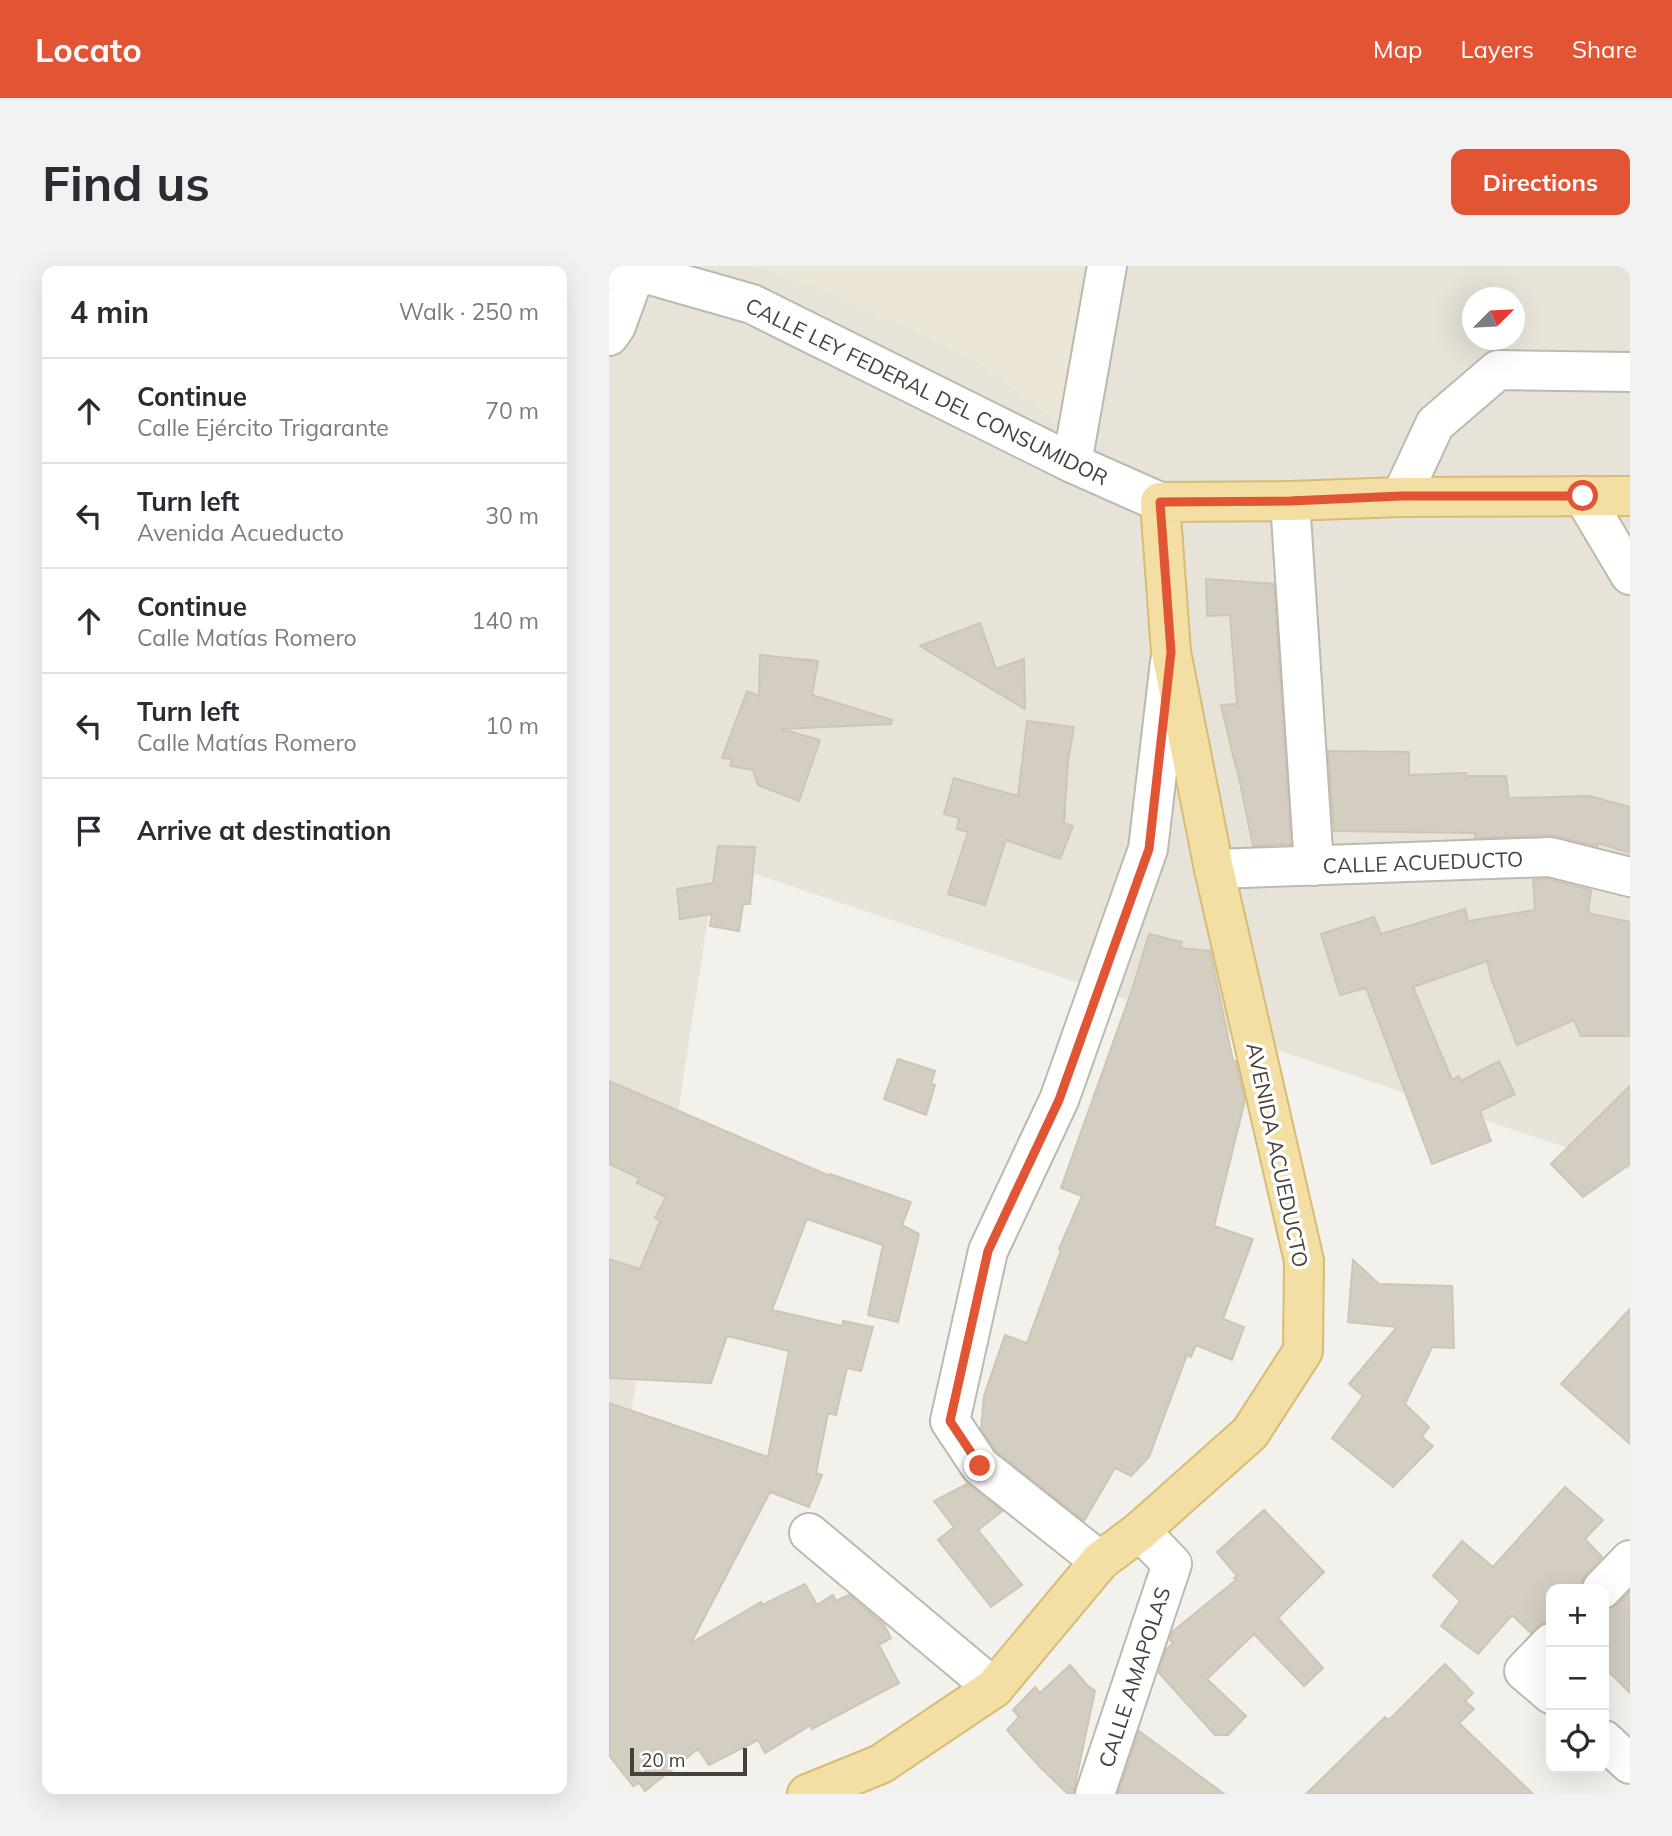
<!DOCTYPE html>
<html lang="en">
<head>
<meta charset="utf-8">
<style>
	body { margin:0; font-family:Mulish,sans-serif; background:#f2f2f3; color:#2b2b33 }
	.controls { position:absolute; right:21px; bottom:21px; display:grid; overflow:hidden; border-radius:14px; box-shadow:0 7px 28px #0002 }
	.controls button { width:63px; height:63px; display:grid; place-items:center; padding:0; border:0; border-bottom:2px solid #e1e1e2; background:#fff; color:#2b2b33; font:35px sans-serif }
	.compass { position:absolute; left:853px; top:21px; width:63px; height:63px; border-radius:50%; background:#fff; box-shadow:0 7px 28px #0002; rotate:66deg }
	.scale { position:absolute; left:21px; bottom:18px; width:117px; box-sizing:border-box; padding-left:7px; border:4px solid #474239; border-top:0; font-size:19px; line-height:24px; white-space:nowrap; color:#474239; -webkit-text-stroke:5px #fff; paint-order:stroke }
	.stop { position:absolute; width:21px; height:21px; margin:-16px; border:5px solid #e15434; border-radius:50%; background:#fff }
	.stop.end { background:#e15434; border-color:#fff; box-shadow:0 2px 7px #0008 }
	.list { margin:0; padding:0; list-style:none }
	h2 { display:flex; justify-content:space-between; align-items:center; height:91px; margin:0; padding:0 28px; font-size:30px }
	h2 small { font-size:23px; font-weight:400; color:#7c7c81 }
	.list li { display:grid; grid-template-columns:46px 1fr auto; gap:21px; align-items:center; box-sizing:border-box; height:105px; padding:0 28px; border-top:2px solid #e1e1e2 }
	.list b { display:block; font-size:26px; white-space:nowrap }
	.list p { margin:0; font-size:23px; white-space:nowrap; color:#7c7c81 }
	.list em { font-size:23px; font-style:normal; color:#7c7c81 }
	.icon { flex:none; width:38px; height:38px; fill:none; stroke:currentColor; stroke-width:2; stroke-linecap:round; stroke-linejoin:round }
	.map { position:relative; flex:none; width:1021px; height:1528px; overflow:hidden; border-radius:14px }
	header { display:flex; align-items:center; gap:42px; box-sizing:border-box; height:98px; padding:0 35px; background:#e15434; color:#fff }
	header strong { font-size:33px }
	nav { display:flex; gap:38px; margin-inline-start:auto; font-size:24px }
	.intro { display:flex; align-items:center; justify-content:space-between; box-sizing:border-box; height:168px; padding:0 42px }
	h1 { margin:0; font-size:49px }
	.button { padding:18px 32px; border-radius:14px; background:#e15434; color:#fff; font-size:24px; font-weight:700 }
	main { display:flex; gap:42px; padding:0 42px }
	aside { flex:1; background:#fff; border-radius:14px; box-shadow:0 7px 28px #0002 }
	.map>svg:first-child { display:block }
	.residential { fill:#e7e3d9; fill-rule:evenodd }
	.education { fill:#ebe6d6 }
	.building { fill:#d4cdc1; stroke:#cec5b5; stroke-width:2 }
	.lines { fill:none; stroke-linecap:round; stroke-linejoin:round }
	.minor-casing { stroke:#beb9ae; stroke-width:42 }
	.major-casing { stroke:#d6bc76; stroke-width:42 }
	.minor { stroke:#fff; stroke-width:38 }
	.major { stroke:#f3dfa4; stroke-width:38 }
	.route { stroke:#e15434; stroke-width:9 }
	.labels { text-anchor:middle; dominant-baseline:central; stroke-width:7; stroke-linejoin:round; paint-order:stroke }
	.street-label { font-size:21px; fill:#474239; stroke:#fff }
</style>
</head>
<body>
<header>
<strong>Locato</strong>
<nav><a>Map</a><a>Layers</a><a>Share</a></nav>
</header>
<div class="intro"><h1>Find us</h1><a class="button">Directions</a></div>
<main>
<aside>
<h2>4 min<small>Walk · 250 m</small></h2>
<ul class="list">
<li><svg class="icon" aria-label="ahead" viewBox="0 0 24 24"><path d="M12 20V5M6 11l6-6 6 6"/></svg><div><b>Continue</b><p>Calle Ejército Trigarante</p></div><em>70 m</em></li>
<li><svg class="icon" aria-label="left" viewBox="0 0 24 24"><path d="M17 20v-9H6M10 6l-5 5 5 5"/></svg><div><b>Turn left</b><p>Avenida Acueducto</p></div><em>30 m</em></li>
<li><svg class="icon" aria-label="ahead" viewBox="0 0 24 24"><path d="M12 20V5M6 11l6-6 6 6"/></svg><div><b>Continue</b><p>Calle Matías Romero</p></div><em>140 m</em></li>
<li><svg class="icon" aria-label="left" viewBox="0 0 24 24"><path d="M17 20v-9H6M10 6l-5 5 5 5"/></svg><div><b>Turn left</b><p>Calle Matías Romero</p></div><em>10 m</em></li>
<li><svg class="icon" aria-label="arrive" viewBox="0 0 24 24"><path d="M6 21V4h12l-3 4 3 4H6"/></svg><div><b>Arrive at destination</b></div></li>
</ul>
</aside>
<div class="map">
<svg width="1021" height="1528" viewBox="0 0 1021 1528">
	<rect width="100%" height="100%" fill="#f3f1eb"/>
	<!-- residential -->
	<path class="residential" d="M0,0H1021V903L108,595L0,1290ZM864,32H906V74H864Z"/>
	<!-- education -->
	<path class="education" d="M142,0H474L451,158L367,95L234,32Z"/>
	<!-- building -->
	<path class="building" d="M597,313L665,318L682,578L644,580L628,502H627L612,439L628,438L621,349L598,350Z
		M371,357L387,403L415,393L416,443L311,380Z
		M151,389L209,395L203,429L283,454L282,458L172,463L211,474L190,535L149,519L144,504L121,500L123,493L113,492L138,425L150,430Z
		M418,455L465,461L459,495L455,557L464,560L451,593L397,574L376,639L339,628L359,566L348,563L350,552L335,548L345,512L409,530Z
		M719,485L800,486V509L857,507L858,510H897L900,532L981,530L1021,541V587L989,577L988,580L941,569L866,572V567L725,565Z
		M109,580L146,581L141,638H134L130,665L101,660L103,648L71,653L68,623L104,617Z
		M939,613L982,624L979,647L1021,656V770H972L965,754L908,779L882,712L878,695L804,721L843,814L850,810L852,815L890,795L906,828L871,845L882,875L823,898L757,722L731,729L712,668L765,651L772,668L856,643L859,655L926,644L924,614Z
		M540,668L573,676L571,682L601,685L624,795H627L636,834L605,960L644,973L614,1053L635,1061L623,1094L587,1079L582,1091L578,1089L540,1191L522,1210L506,1202L475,1255L387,1185L372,1163L375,1130L396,1069L418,1077L452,984L450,983L473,930L452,922L524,721Z
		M289,793L326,805L322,818L326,819L317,849L275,833Z
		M0,815L221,910V908L302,936L293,959L310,968L289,1056L259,1049L274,979L198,953L163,1044L233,1060L234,1055L264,1061L252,1105L238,1102L227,1149L219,1147L207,1207L213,1209L200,1241L161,1226L82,1377L152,1336L153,1339L196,1318L208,1339L224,1329L227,1335L240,1329L275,1359L282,1372L270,1379L290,1417L203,1463L202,1459L156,1487L149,1474L100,1499L89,1483L36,1525L30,1517L24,1520L0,1489V1137L159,1191L180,1085L118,1070L102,1117L0,1112V993L31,1003L51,955L46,952L57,931L28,917L30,912L0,898Z
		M1021,820V898L974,931L942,898Z
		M744,994L770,1018L843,1020L845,1082L823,1081L796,1138L820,1161L813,1171L824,1180L784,1221L723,1172L754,1130L740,1118L788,1061L739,1056Z
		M1021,1043V1178L952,1118Z
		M358,1218L393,1245L369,1264L413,1319L382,1341L329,1274L345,1261L325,1235Z
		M956,1221L994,1254L976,1273L993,1291L977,1308L972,1317V1323H942V1356H935L922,1367L903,1349L869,1388L832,1360L851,1335L824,1310L853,1275L884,1301Z
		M655,1244L715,1306L669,1352L714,1402L695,1420L645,1368L598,1413L637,1450L619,1469H606L550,1407L557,1384L564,1377L561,1374L564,1365L627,1314L625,1312L628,1310L608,1286Z
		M1021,1325V1427L995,1401V1344L1008,1339Z
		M836,1398L864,1427L856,1435L865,1443L850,1457L924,1528H697L776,1451L780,1454Z
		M461,1399L478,1419L486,1425L464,1528H459L430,1500L398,1464L410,1451L404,1444L426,1421L431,1427Z
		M530,1465L615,1528H509Z"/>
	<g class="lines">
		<defs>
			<path id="minor" d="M0,4L27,5L143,38L463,197L551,236
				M0,70L7,60L27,5
				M463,197L498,0
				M974,230L1021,309
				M792,231L826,158L889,104L1021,106
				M681,235L705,600
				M605,603L941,591L1021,611
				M200,1267L385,1422
				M491,1295L371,1200L341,1155L379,985L450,834L539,583L561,396
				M993,1323L1021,1294
				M942,1377L915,1405L942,1428
				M995,1474L1021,1498
				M486,1528L563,1298L531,1265"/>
			<path id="major" d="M198,1528L272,1498L385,1422L491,1295L531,1265L641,1167L694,1085L695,995L605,603L562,386L551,236L681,235L792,231L1021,230"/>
		</defs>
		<!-- minor casing -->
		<use href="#minor" class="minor-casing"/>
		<!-- major casing -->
		<use href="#major" class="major-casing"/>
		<!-- minor -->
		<use href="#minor" class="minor"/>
		<!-- major -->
		<use href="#major" class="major"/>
	</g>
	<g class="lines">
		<!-- route -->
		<path class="route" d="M371,1200L341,1155L379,985L450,834L540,583L562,386L551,236L681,235L792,230H974"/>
	</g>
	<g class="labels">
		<!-- street labels -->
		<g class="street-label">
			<text transform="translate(318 125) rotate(26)">CALLE LEY FEDERAL DEL CONSUMIDOR</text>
			<text transform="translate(814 596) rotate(-2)">CALLE ACUEDUCTO</text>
			<text transform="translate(669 889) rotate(78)">AVENIDA ACUEDUCTO</text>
			<text transform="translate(525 1411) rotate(-72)">CALLE AMAPOLAS</text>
		</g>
	</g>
</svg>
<div class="controls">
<button>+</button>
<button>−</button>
<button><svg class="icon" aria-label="locate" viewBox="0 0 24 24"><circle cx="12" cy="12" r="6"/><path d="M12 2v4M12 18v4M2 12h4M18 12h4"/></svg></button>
</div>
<svg class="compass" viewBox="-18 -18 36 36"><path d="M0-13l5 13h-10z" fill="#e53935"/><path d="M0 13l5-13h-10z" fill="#7c7c81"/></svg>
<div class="scale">20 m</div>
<div class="stop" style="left:974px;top:230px"></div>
<div class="stop end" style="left:371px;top:1200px"></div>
</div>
</main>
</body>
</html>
